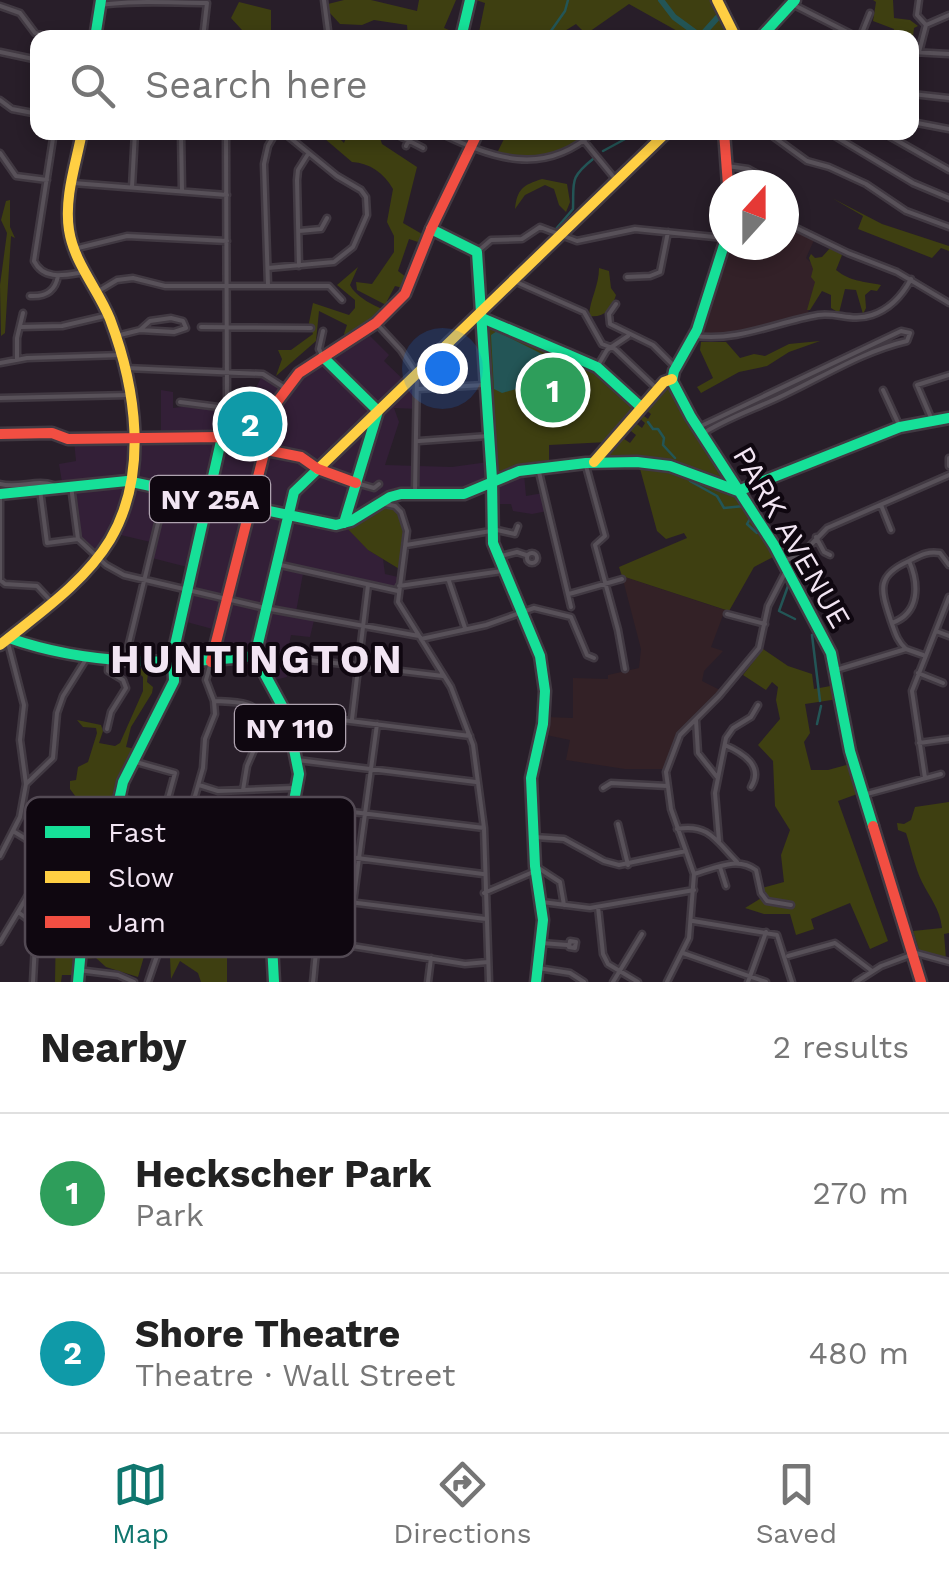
<!DOCTYPE html>
<html lang="en">
<head>
<meta charset="utf-8">
<style>
	body { margin:0; font-family:"Work Sans",sans-serif; background:#f2f2f2; color:#222 }
	.compass { position:absolute; left:709px; top:170px; width:90px; height:90px; border-radius:50%; background:#fff; box-shadow:0 5px 15px #0003; rotate:21deg }
	.you { position:absolute; left:442px; top:368px; width:35px; height:35px; margin:-25px; border:8px solid #fff; border-radius:50%; background:#1a73e8; box-shadow:0 0 0 15px #1a73e833 }
	.badge { display:grid; place-items:center; width:65px; height:65px; border-radius:50%; background:#0f766e; color:#fff; font-size:32px; font-weight:700 }
	.pin { position:absolute; translate:-50% -50%; border:5px solid #fff; box-shadow:0 2px 10px #0006 }
	.list { margin:0; padding:0; list-style:none }
	h2 { display:flex; justify-content:space-between; align-items:center; height:130px; margin:0; padding:0 40px; font-size:42px }
	h2 small { font-size:32px; font-weight:400; color:#767676 }
	.list li { display:grid; grid-template-columns:65px 1fr auto; gap:30px; align-items:center; box-sizing:border-box; height:160px; padding:0 40px; border-top:2px solid #e0e0e0 }
	.list b { display:block; font-size:38px; white-space:nowrap }
	.list p { margin:0; font-size:32px; white-space:nowrap; color:#767676 }
	.list em { font-size:32px; font-style:normal; color:#767676 }
	.icon { flex:none; width:55px; height:55px; fill:none; stroke:currentColor; stroke-width:2; stroke-linecap:round; stroke-linejoin:round }
	.map { position:relative; flex:none; width:949px; height:982px; overflow:hidden }
	.search { position:absolute; background:#fff; box-shadow:0 5px 15px #0003; left:30px; right:30px; top:30px; height:110px; display:flex; align-items:center; gap:25px; box-sizing:border-box; padding:0 35px; border-radius:20px; color:#767676; font-size:38px }
	.sheet { height:450px; background:#fff }
	nav { display:flex; justify-content:space-around; align-items:center; box-sizing:border-box; height:140px; border-top:2px solid #e0e0e0; background:#fff; font-size:28px; color:#767676 }
	nav a { display:grid; justify-items:center; gap:5px }
	nav .on { color:#0f766e }
	.map>svg:first-child { display:block }
	.built { fill:#331f37 }
	.education { fill:#332126 }
	.medical { fill:#332128 }
	.green { fill:#3e3f11 }
	.water { fill:#235556 }
	.lines { fill:none; stroke-linecap:round; stroke-linejoin:round }
	.stream { stroke:#235556; stroke-width:2.5 }
	.river { stroke:#235556; stroke-width:6 }
	.street-casing { stroke:#413942; stroke-width:9 }
	.fast-casing { stroke:#413942; stroke-width:15 }
	.slow-casing { stroke:#413942; stroke-width:15 }
	.jam-casing { stroke:#413942; stroke-width:15 }
	.street { stroke:#585159; stroke-width:4 }
	.fast { stroke:#16e098; stroke-width:10 }
	.slow { stroke:#ffcf43; stroke-width:10 }
	.jam { stroke:#f24e42; stroke-width:10 }
	.labels { text-anchor:middle; dominant-baseline:central; stroke-width:8; stroke-linejoin:round; paint-order:stroke }
	.shield { fill:#0f0710; stroke:#aea2af; stroke-width:2.5 }
	.shield-label { font-size:28px; font-weight:bold; fill:#f2e5f3 }
	.street-label { font-size:30px; fill:#f2e5f3; stroke:#0f0710 }
	.district-label { font-size:40px; font-weight:bold; letter-spacing:2.5px; fill:#f2e5f3; stroke:#0f0710 }
	.key { fill:#0f0710; stroke:#534a54; stroke-width:2.5 }
	.key-label { font-size:28px; fill:#f2e5f3 }
</style>
</head>
<body>
<div class="map">
<svg width="949" height="982" viewBox="0 0 949 982">
	<rect width="100%" height="100%" fill="#281e29"/>
	<!-- built -->
	<path class="built" d="M367,333L389,355L384,361L409,385L420,375L419,409L394,408L399,422L385,465L452,467L488,462L524,474L526,496L543,493L547,511L532,514L513,511L511,504H495L488,492L415,493L390,497L359,516L368,550L383,559L385,574L398,577L395,588L304,568L296,612L315,616L310,637L291,635L286,659L287,677L274,680L255,656L214,657L220,631L183,621L195,569L152,558L155,543L112,533L96,555L81,541L74,482H62L59,464L76,461L74,441L161,439V390L173,392V408L189,406L243,413L263,374L288,387L308,369Z"/>
	<!-- education -->
	<path class="education" d="M622,576L725,610L711,647L723,651L704,671L702,681L720,690L678,732L664,769H625L566,760L570,740L546,735L547,717L573,718V678L608,679V675L639,668L641,649Z"/>
	<!-- medical -->
	<path class="medical" d="M784,225L815,238L806,258L814,266L818,281L807,316L715,337L697,335L728,245H784Z"/>
	<!-- green -->
	<path class="green" d="M344,0H371L417,11L419,0H456L444,28L459,34L458,37H408L407,25L374,20L362,25L340,24L329,12L328,4Z
		M476,0H713L732,37H688L629,4L586,34L576,24L555,37H478L485,3Z
		M873,0H893L894,18L910,20L918,26L914,28L912,45V38L906,33L893,37L894,29L873,21L876,2Z
		M239,2L271,10V37H234L242,30L231,18Z
		M318,133H334L344,143L348,133H367L380,138L382,144L417,167L403,223L422,234L421,243L409,239L398,271L406,277L403,288L395,286L387,301L388,306L357,290L356,282L372,284L394,252V236L387,222L393,189C384,173 370,163 352,162Z
		M507,133H590C565,154 528,163 497,153Z
		M542,179L567,184L570,202L566,212L559,205L554,189L545,185L525,195L515,209C517,189 523,185 542,179Z
		M832,198L882,224L949,246V251L941,248L932,258L858,229L863,216Z
		M10,200V227L15,238L11,236L5,333L1,336L0,285L7,233L1,220L6,201Z
		M831,247L842,255L836,270C851,282 863,281 881,285L877,291L871,290L865,295L866,308L863,314L856,290L845,289L839,313L831,308V295L822,291L810,310H807L815,282L811,277L813,269L809,258L811,254L815,258L822,257Z
		M358,267L350,285C355,296 376,308 387,310L348,339L344,334L347,325L319,311L316,341L276,376L282,359L278,350H291L313,334L309,323L313,303L349,315L355,308V300L337,285Z
		M599,268L609,271L611,288L616,295C612,309 604,318 589,316C590,299 599,286 599,268Z
		M486,323L595,371L638,409L608,442L549,445V462L521,466L493,479Z
		M820,341L789,352L767,366L739,372L701,393L697,387L713,378L700,350L701,342H726L740,358L754,354L765,356L789,344Z
		M668,381L775,556L754,567L729,611L622,576L619,567L687,538L684,533L666,539L657,531L639,465L669,463L603,457L620,436L630,443L636,435L627,428L633,421L642,428L645,423L637,416L640,413L648,419L651,414L643,408Z
		M387,505C412,518 405,546 401,570L368,550L344,525Z
		M763,649L788,666L812,674L814,689L836,685L838,699L805,704L810,733L804,742L811,770H828L850,764L860,793L838,801L888,941L870,949L850,903L811,919L814,929L796,935L790,914H764L745,908L763,897L762,888L784,882L781,855L790,830L775,806L773,761L758,745L780,719L776,700L778,687L772,682L766,690L743,675Z
		M129,663L149,664L147,682L153,687L152,693L131,727L126,747L135,749L120,781L104,847L79,914L73,975H62L61,982H55L56,926L81,882L89,851L50,832L65,796L73,804L79,801L70,789V781L76,780L78,767L88,762L97,733L96,728L83,727L77,720L101,725L103,731L99,743L115,746L120,743L143,691V677Z
		M949,802V933L944,934L946,959L919,950L913,931L942,928C940,909 930,898 922,882C915,868 911,848 906,833L898,830L897,823L904,824L911,820L915,807Z
		M290,807L266,936L244,938L245,946L227,956V982H201L198,973L180,961L171,979L170,958L156,948L145,953L138,977L106,967L96,958L84,959L87,940H93L98,919L90,913L94,901L112,913L107,925L119,933L125,917L97,896L107,874L105,872L119,814L206,837L214,810Z"/>
	<!-- water -->
	<path class="water" d="M500,329V333L558,362L555,378L544,376L546,370L543,367L537,372V381L544,388V395L548,398L551,393L553,398L546,399L538,385L527,396L520,388L502,393L494,389L491,335Z"/>
	<g class="lines">
		<!-- stream -->
		<path class="stream" d="M546,38L565,11L568,0
			M603,151L627,138L630,132
			M556,229L573,209C574,182 569,178 593,159
			M648,422L653,429H658L664,438L663,445L675,458
			M691,477L690,481L717,496L724,508L744,506L751,517L747,524L757,533
			M786,580L788,586L779,611L795,619
			M812,635L820,701
			M817,724L821,706"/>
		<!-- river -->
		<path class="river" d="M661,0L674,17L700,36
			M700,37L718,17"/>
		<defs>
			<path id="street" d="M324,0L329,38
				M919,0L917,15L926,25
				M792,4L859,38
				M100,5C134,0 172,3 207,3
				M0,6L20,13L35,33L53,38
				M95,35L115,38
				M203,38L207,3
				M860,38L870,13
				M0,52L38,60
				M912,52L949,54
				M919,52L926,25L949,15
				M912,94L949,98
				M0,100L12,109L38,114
				M912,122L949,129
				M54,132L34,261C44,281 65,275 84,272
				M181,132L182,191
				M438,132C492,158 543,178 594,132
				M767,132L807,161L829,167L866,184L906,211L949,227
				M828,132L913,183L949,198
				M882,132L949,170
				M394,133L423,148
				M584,141L616,180
				M406,146L413,132
				M0,153L16,176L47,180
				M727,166L748,169L778,185
				M73,183L227,195
				M132,187L135,132
				M784,222L848,253L897,272L949,303
				M299,231L321,229L327,218
				M74,249L127,236L227,241
				M477,252L491,240L522,239L540,227L577,241L635,229L724,238
				M299,266L297,180L298,170L308,154
				M268,268L334,262L353,247L367,215L366,197L361,190L337,176L283,132
				M627,277L650,276L660,272L668,232
				M514,281L584,312L602,344L615,349L656,388
				M268,285L264,164L268,146L276,132
				M97,292L117,280L133,278L165,286H329L342,300
				M30,296C45,297 55,292 58,276
				M616,304L609,314L610,324L653,345L676,368
				M171,318L183,321L186,328L174,332L140,330L150,321Z
				M376,323L401,350L417,374L415,493
				M21,327L62,326L109,315
				M201,327L311,328
				M323,331L319,349L323,357
				M116,336L140,330
				M695,336C737,342 777,322 818,315C837,312 852,322 872,315C890,309 902,296 911,279
				M17,360V338L23,313
				M0,363L27,358L122,355
				M597,367L607,350L628,336
				M126,368L263,374L285,388
				M418,389L483,385
				M883,390L900,427
				M0,398L130,395
				M180,402L226,408L227,400L226,132
				M932,420L917,385L949,375
				M699,427L901,331L910,333L907,341C864,351 826,375 786,394C758,408 728,417 702,434
				M419,441L489,436
				M949,458V466
				M586,466L605,536L595,545L618,630L625,669
				M538,468L571,607
				M356,483L374,488L379,484
				M0,484C18,489 37,479 53,485
				M71,486L78,539
				M40,490L47,543L78,539
				M0,495V580L5,584L37,586L51,601
				M385,504L395,506L401,512L407,531L398,602L451,687L473,745L484,828L489,982
				M881,505L891,530
				M816,537L824,552L830,555
				M78,539L106,565L124,575L265,608L419,636
				M406,545L497,530L515,534L518,526
				M527 558a5 5 0 1 1 10 0a5 5 0 1 1-10 0Z
				M497,557L517,552L526,555
				M783,562L804,552L827,528L949,475
				M276,564L398,591
				M449,581L465,628
				M399,586L502,571
				M569,594L622,579
				M727,614L765,624
				M892,623C920,613 919,584 909,561
				M936,631L949,636
				M421,639L486,625L534,608L571,617L587,655L594,658
				M906,649C897,641 895,632 891,621C881,590 875,576 909,561C921,555 927,551 940,553L949,565
				M259,654L443,676
				M125,660L166,490
				M836,670L906,649L923,655
				M918,673L943,683
				M214,701C236,702 255,700 266,722L247,766L243,790
				M352,719L368,585
				M696,720L698,753L717,777
				M266,722L294,714L470,736
				M107,729L111,712L126,688L123,680L108,671L109,658
				M919,743L949,739
				M725,745C743,753 764,766 751,787
				M297,760L476,782
				M136,762L175,773L161,824L185,831L203,768L205,739L215,714L214,701L206,680L211,662
				M925,778L912,691L949,597
				M26,784L53,758L57,713L63,696L88,656
				M199,785L218,791L293,788
				M603,788L611,783L667,786
				M863,795L941,774
				M121,798L165,810
				M295,805L484,828
				M237,817L258,851
				M618,824L628,865
				M677,829C709,823 717,842 737,862
				M114,834L138,839L141,858
				M535,837L564,839L604,861L619,865L686,851
				M719,841L715,793L726,738L733,728L751,717L758,705
				M164,849L199,858L201,870L210,881L208,886L157,872L156,865L164,849L163,831L207,841L217,817L271,812L266,847L258,851L264,876
				M286,849L483,874
				M257,854L247,860L241,879L252,900L257,899L264,876
				M0,856L20,817L26,784L20,740L24,705L7,639
				M104,860L132,865L142,856L150,830L156,827L163,831
				M46,865L57,872L68,871
				M720,867L726,886
				M694,874C716,868 737,856 756,870L761,893L767,901L791,905
				M162,875L158,890L160,900L179,909L195,908L204,886
				M277,893L486,919
				M484,893L540,869L560,882L564,905
				M57,900C67,882 66,871 73,853
				M338,901L335,925L352,946L465,964L488,962
				M542,902L590,908L694,890
				M230,903L235,910L254,909V923L236,925L227,916L241,879
				M353,903L377,724
				M598,907L603,954L608,964L638,982
				M18,912L36,925L33,982
				M693,921L777,935L792,982
				M570,941L576,942L575,948L569,947Z
				M0,942L52,855L13,831
				M542,943L567,945
				M683,953L766,982
				M788,956L835,943L872,971
				M538,968L570,973L584,982
				M78,970L118,975L134,982
				M148,982L158,953
				M313,982C316,960 313,935 335,925
				M428,982L431,958
				M613,982L642,934
				M667,982L689,938L694,874L671,809L666,772L680,735L719,696L759,648L768,606L786,571
				M748,982L766,932
				M856,982L881,966L916,953L949,962"/>
			<path id="fast" d="M95,38L101,0
				M461,38L470,0
				M760,38L795,0
				M431,229L477,252L492,479L493,543L540,656L545,691L543,724L531,778L535,866L543,920L536,982
				M724,245L697,330L674,371L672,381L691,417L774,545L831,653L850,751L873,826
				M482,318L567,354
				M567,354L597,367L641,407
				M323,357L378,411L344,523
				M0,494L127,481L336,525L351,521L390,497L401,494H464L519,471L586,463L637,462L670,466L738,491L900,427L949,418
				M9,638C89,666 171,665 255,656
				M78,982L84,916L108,850L123,782L174,681L173,654L221,441
				M274,982L271,925L299,774L287,715L255,656L294,492L318,469"/>
			<path id="slow" d="M717,0L736,38
				M594,462L664,382L672,379
				M318,469L667,132
				M0,645C38,614 84,583 110,540C149,474 136,388 110,319C98,289 74,263 69,230C64,197 76,164 82,132"/>
			<path id="jam" d="M724,132L728,185
				M0,434L52,433L68,439L219,437
				M222,441L301,457L318,469L356,483
				M211,662L277,402L299,373L376,323L405,294L431,229L478,132
				M873,826L921,982"/>
		</defs>
		<!-- street casing -->
		<use href="#street" class="street-casing"/>
		<!-- fast casing -->
		<use href="#fast" class="fast-casing"/>
		<!-- slow casing -->
		<use href="#slow" class="slow-casing"/>
		<!-- jam casing -->
		<use href="#jam" class="jam-casing"/>
		<!-- street -->
		<use href="#street" class="street"/>
		<!-- fast -->
		<use href="#fast" class="fast"/>
		<!-- slow -->
		<use href="#slow" class="slow"/>
		<!-- jam -->
		<use href="#jam" class="jam"/>
	</g>
	<g class="labels">
		<!-- shield labels -->
		<g class="shield">
			<rect x="150" y="476" width="120" height="46" rx="8"/>
			<rect x="235" y="705" width="110" height="46" rx="8"/>
		</g>
		<g class="shield-label">
			<text x="210" y="499">NY 25A</text>
			<text x="290" y="728">NY 110</text>
		</g>
		<!-- street labels -->
		<g class="street-label">
			<text transform="translate(792 537) rotate(60)">PARK AVENUE</text>
		</g>
		<!-- district labels -->
		<g class="district-label">
			<text x="257" y="659">HUNTINGTON</text>
		</g>
	</g>
	<!-- legend -->
	<rect x="25" y="797" width="330" height="160" rx="15" class="key"/>
	<rect x="45" y="826" width="45" height="12" fill="#16e098"/>
	<rect x="45" y="871" width="45" height="12" fill="#ffcf43"/>
	<rect x="45" y="916" width="45" height="12" fill="#f24e42"/>
	<g class="key-label">
		<text x="108" y="842">Fast</text>
		<text x="108" y="887">Slow</text>
		<text x="108" y="932">Jam</text>
	</g>
</svg>
<svg class="compass" viewBox="-18 -18 36 36"><path d="M0-13l5 13h-10z" fill="#e53935"/><path d="M0 13l5-13h-10z" fill="#767676"/></svg>
<div class="you"></div>
<div class="pin badge" style="left:553px;top:390px;background:#2e9e5b">1</div>
<div class="pin badge" style="left:250px;top:424px;background:#0f9aa8">2</div>
<div class="search"><svg class="icon" aria-label="search" viewBox="0 0 24 24"><circle cx="10" cy="10" r="6"/><path d="M15 15l6 6"/></svg>Search here</div>
</div>
<section class="sheet">
<h2>Nearby<small>2 results</small></h2>
<ul class="list">
<li><span class="badge" style="background:#2e9e5b">1</span><div><b>Heckscher Park</b><p>Park</p></div><em>270 m</em></li>
<li><span class="badge" style="background:#0f9aa8">2</span><div><b>Shore Theatre</b><p>Theatre · Wall Street</p></div><em>480 m</em></li>
</ul>
</section>
<nav>
<a class="on"><svg class="icon" aria-label="map" viewBox="0 0 24 24"><path d="M3 6l6-2 6 2 6-2v14l-6 2-6-2-6 2zM9 4v14M15 6v14"/></svg>Map</a>
<a><svg class="icon" aria-label="directions" viewBox="0 0 24 24"><path d="M12 3l9 9-9 9-9-9zM9 14v-3h6M13 9l2 2-2 2"/></svg>Directions</a>
<a><svg class="icon" aria-label="saved" viewBox="0 0 24 24"><path d="M7 4h10v16l-5-4-5 4z"/></svg>Saved</a>
</nav>
</body>
</html>
